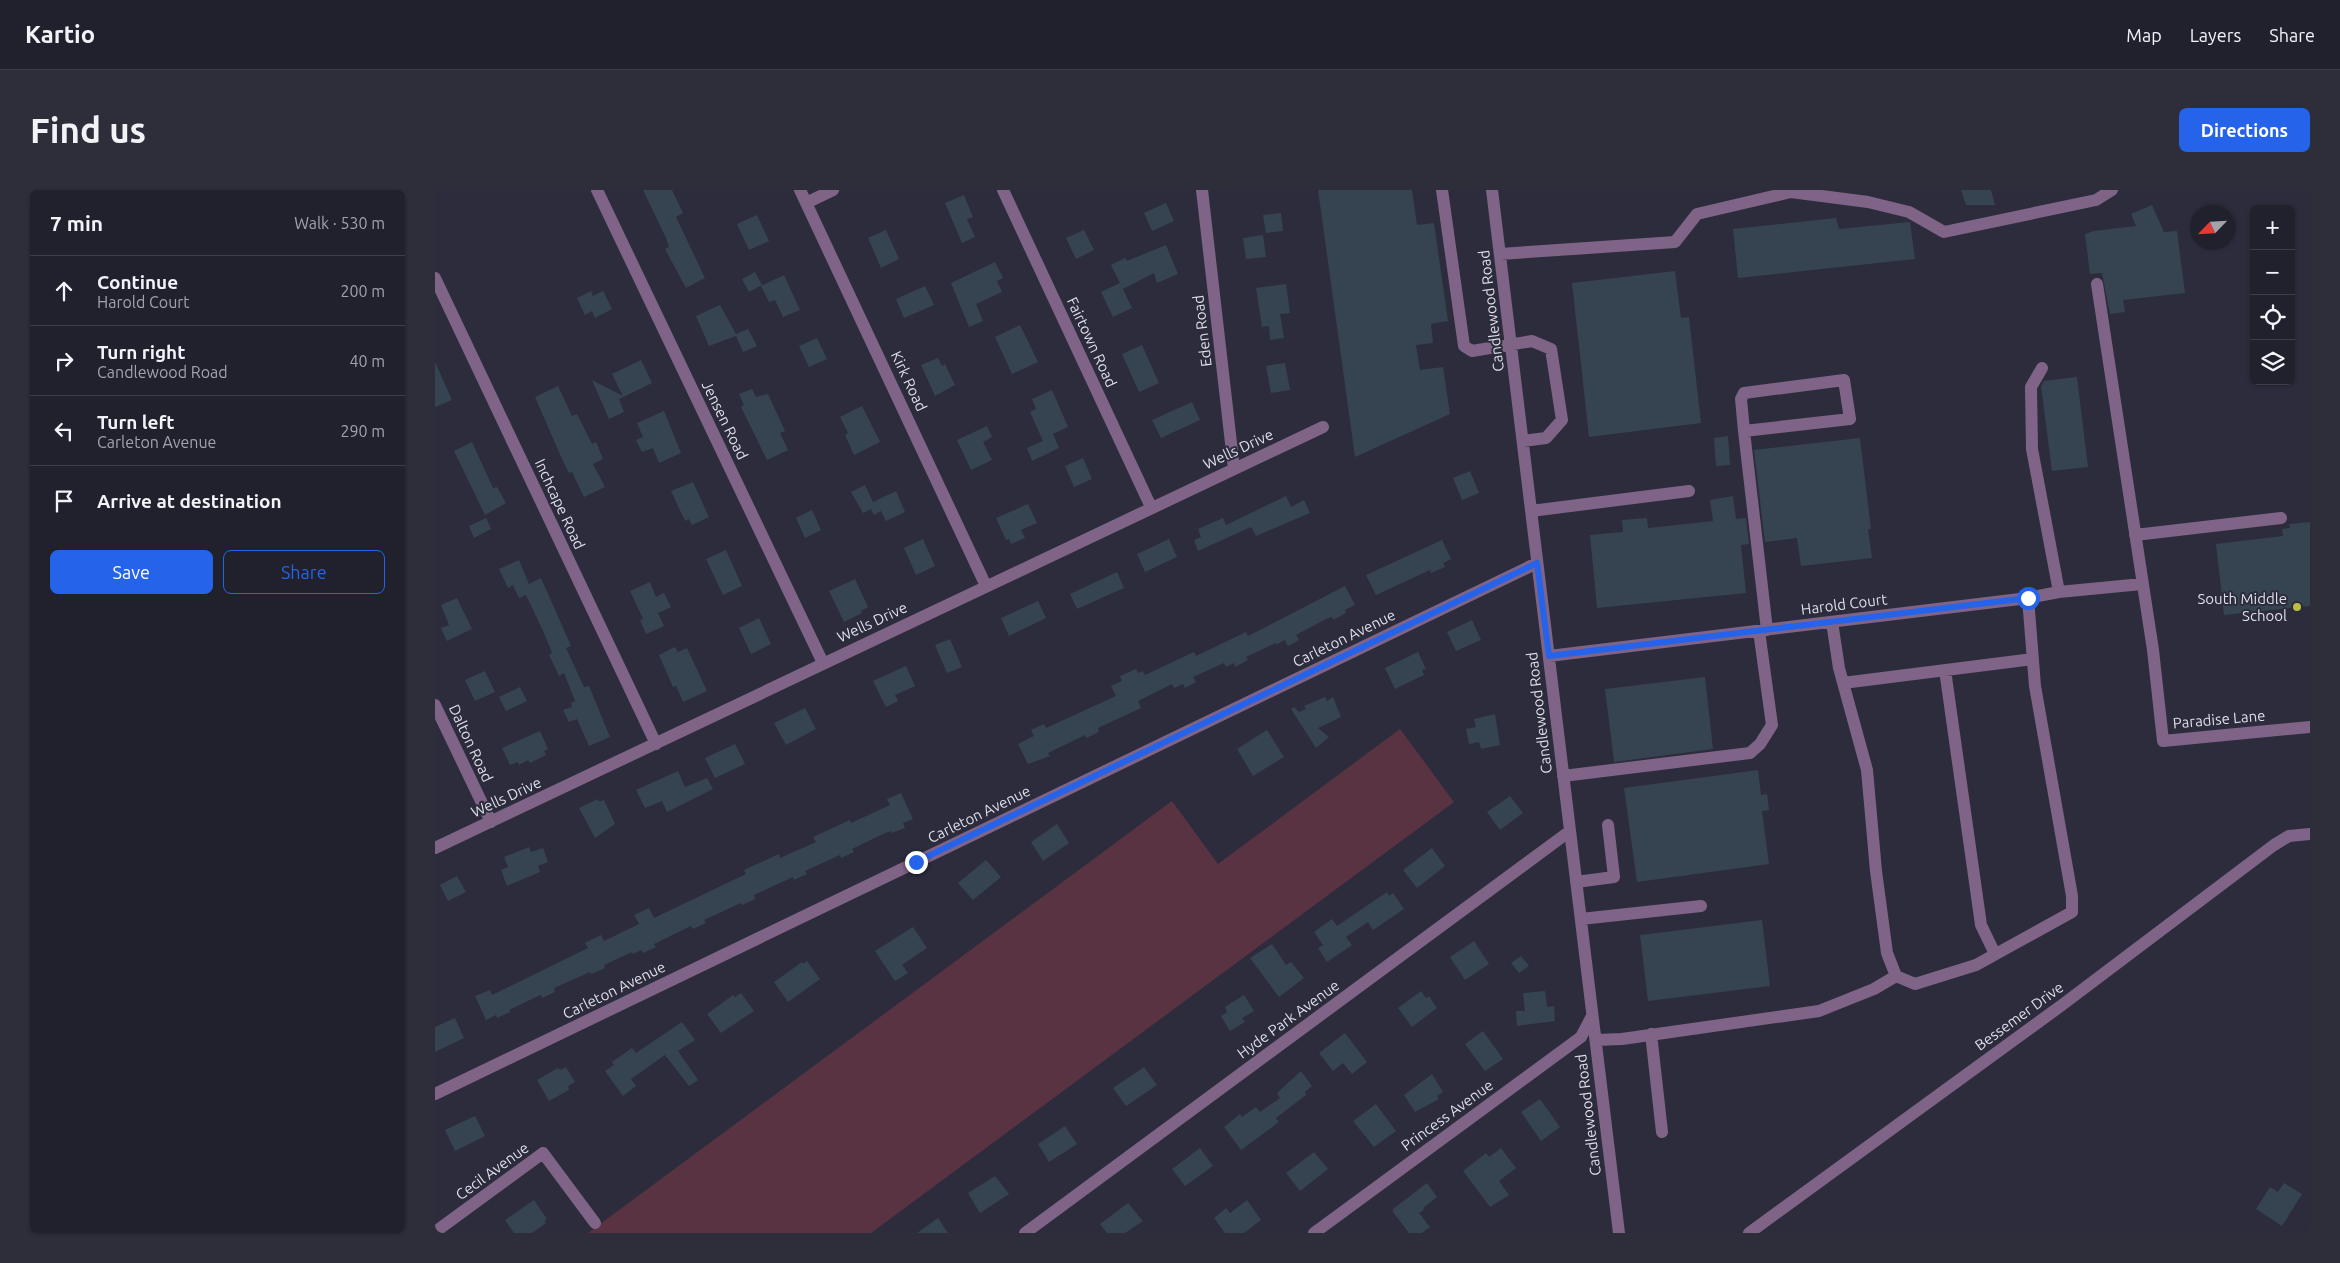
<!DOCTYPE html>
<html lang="en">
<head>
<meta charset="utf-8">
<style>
	body { margin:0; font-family:Ubuntu,sans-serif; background:#2d2e3a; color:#f1f3f6 }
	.controls { position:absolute; right:15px; top:15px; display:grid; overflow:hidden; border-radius:8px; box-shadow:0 1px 4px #0004 }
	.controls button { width:45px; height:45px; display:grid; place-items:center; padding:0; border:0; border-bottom:1px solid #3e3e4a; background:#21212e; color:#f1f3f6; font:25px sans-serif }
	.compass { position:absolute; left:1755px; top:15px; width:45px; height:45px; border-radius:50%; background:#21212e; box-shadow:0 1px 4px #0004; rotate:245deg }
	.stop { position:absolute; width:15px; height:15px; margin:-11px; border:4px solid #2563eb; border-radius:50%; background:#fff }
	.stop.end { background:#2563eb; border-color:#fff; box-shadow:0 1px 5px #0008 }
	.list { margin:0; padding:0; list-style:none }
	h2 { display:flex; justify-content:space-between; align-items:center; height:65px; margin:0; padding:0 20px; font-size:21px }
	h2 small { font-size:16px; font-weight:400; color:#a2a3aa }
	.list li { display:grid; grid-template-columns:32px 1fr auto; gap:15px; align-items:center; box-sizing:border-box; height:70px; padding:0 20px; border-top:1px solid #3e3e4a }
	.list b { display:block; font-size:19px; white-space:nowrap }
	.list p { margin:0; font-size:16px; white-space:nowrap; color:#a2a3aa }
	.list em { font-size:16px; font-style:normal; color:#a2a3aa }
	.actions { display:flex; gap:10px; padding:15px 20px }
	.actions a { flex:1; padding:11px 0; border:1px solid #2563eb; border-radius:8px; text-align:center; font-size:18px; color:#2563eb }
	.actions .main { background:#2563eb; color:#fff }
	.icon { flex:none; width:28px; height:28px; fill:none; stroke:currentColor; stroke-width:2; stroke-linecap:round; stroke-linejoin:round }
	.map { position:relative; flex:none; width:1875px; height:1043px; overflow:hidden; border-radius:8px }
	header { display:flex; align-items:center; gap:30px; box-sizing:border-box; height:70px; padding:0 25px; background:#21212e; border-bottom:1px solid #3e3e4a }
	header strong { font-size:24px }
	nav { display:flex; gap:28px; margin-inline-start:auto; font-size:18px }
	.intro { display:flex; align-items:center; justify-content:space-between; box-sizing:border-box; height:120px; padding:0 30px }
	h1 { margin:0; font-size:35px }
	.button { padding:12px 22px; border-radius:8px; background:#2563eb; color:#fff; font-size:18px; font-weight:700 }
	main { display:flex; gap:30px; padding:0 30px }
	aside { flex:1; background:#21212e; border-radius:8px; box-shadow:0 1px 4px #0004 }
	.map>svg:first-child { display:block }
	.green { fill:#5a3343 }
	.building { fill:#364452 }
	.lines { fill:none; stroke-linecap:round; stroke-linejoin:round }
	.minor { stroke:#7f6487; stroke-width:12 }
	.route { stroke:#2563eb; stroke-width:6 }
	.poi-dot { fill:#bdbf43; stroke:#2c2c3d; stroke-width:2 }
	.labels { text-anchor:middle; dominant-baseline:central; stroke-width:4; stroke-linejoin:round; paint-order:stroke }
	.street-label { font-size:15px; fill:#dedfea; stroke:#2c2c3d }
	.poi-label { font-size:15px; fill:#dedfea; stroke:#2c2c3d; text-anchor:end }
</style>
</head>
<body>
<header>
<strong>Kartio</strong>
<nav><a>Map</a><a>Layers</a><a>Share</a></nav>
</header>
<div class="intro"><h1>Find us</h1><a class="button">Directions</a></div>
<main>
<aside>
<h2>7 min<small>Walk · 530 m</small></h2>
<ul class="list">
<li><svg class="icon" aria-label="ahead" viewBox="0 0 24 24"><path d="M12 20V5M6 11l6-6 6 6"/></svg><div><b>Continue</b><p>Harold Court</p></div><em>200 m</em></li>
<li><svg class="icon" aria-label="right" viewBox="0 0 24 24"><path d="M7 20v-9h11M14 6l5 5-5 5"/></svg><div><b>Turn right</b><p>Candlewood Road</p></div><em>40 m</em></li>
<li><svg class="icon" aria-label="left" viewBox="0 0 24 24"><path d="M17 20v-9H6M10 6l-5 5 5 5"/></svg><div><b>Turn left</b><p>Carleton Avenue</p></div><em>290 m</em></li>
<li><svg class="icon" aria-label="arrive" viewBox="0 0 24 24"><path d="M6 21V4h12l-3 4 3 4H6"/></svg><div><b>Arrive at destination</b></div></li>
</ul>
<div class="actions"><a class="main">Save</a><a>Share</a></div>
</aside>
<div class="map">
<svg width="1875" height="1043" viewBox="0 0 1875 1043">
	<rect width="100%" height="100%" fill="#2c2c3d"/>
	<!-- green -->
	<path class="green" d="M965,539L1019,612L436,1043H153L737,611L783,674Z"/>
	<!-- building -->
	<path class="building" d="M208,0H237L248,23L241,27L270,88L251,98L230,59L234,57L231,48Z
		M883,0H977L982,35L999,33L1013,131L996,134L998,153L981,155L985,180L1008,177L1015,224L920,267Z
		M1526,0H1556L1560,15H1531Z
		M529,5L538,27L532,29L540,47L527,53L510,13Z
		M731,13L739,31L717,41L709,23Z
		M1717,15L1729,42L1742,41L1750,103L1688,110L1690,122L1675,124L1667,83L1655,84L1650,44L1659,41L1701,36L1696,24Z
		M846,23L848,41L831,43L828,25Z
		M322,25L334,51L314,60L302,34Z
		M1401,28L1404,39L1475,32L1480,69L1303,88L1298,39Z
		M451,40L464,69L446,78L433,48Z
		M649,40L659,60L641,69L631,48Z
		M828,45L831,67L811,69L808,48Z
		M731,55L743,84L722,93L719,83L688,99L676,75L690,68L692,71Z
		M560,72L568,88L562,91L567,102L541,114L548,131L534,137L516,93Z
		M1240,81L1246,128L1254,127L1266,233L1154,247L1137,93Z
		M320,82L327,95L314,102L307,89Z
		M349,85L365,120L348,127L340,110L334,112L326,96Z
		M685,93L697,118L678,127L666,102Z
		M851,94L855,123L845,124L849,148L835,150L834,136L827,137L821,98Z
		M490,96L499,115L469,128L461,109Z
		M156,101L158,106L168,101L177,119L160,128L157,121L150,125L142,108Z
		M285,115L301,144L313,139L322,156L308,162L301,146L274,156L261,126Z
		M585,135L603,172L577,184L560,147Z
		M382,148L392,169L374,177L364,156Z
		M707,155L724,193L704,202L687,164Z
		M503,168L507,176L510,174L520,195L500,206L486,175Z
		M206,170L217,193L184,209L189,222L174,229L157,190L188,206L177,184Z
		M0,172L17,210L0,217Z
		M850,173L855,200L836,203L831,176Z
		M1642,187L1653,277L1617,281L1606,196L1609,191Z
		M123,196L137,226L142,224L157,254L161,252L168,269L158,274L170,297L149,307L137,282L134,283L127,269L100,207Z
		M317,199L321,207L333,204L350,241L345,243L353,260L332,270L306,217L309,215L304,204Z
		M617,200L633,237L618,244L624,258L597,271L592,258L608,251L595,222L601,219L597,209Z
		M757,212L765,230L726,248L717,230Z
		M427,216L445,252L419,265L410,245L413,243L405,227Z
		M229,221L246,263L224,273L218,258L207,262L201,250L208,247L202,233Z
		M552,236L557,247L548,252L557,270L536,280L522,250Z
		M1293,246L1295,275L1281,276L1279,248Z
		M1425,248L1436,339H1433L1437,368L1366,376L1362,348L1330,352L1319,260Z
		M37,252L58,298L62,297L71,313L50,325L19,261Z
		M648,268L657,289L639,297L630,276Z
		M1035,281L1044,303L1027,310L1018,288Z
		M258,292L274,327L257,335L254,329L250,331L236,301Z
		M430,295L438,312L461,301L470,322L451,331L446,321L439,325L436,319L428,323L416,302Z
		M851,306L856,317L869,310L875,323L821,346L816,337L763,361L759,350L766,347L763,339L788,328L791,335Z
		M1298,306L1301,329L1311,328L1314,354L1306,355L1311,403L1162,418L1155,345L1188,342L1187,330L1212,328L1213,338L1278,331L1275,310Z
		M593,314L602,333L586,340L590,348L576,354L574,349L571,350L561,328Z
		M377,320L386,340L370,348L361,328Z
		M51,328L56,339L39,348L34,336Z
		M1875,332V416L1789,425L1781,354L1848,346L1847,339L1855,338L1854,334Z
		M488,349L500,376L481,385L469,358Z
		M734,349L742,367L710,382L702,364Z
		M1007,350L1016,369L1008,373L1010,377L996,383L995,380L941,405L931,385Z
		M291,360L307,396L288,405L271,369Z
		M84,370L94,394L106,388L133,449L136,456L131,458L149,497L154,496L175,547L154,556L142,529L134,532L128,520L137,517L136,513L140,511L129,483L124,486L114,465L117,463L109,443L91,405L84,408L78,395L73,398L64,379Z
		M682,382L689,398L642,419L635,404Z
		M420,389L433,417L426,421L427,423L409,432L394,401Z
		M215,392L221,407L229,403L236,417L223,423L229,436L211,444L205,430L208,429L195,401Z
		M910,396L920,415L910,420L911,423L898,430L897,427L891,429L861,445L864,450L853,456L850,450L842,454L841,453L811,467L813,470L800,477L799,473L791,477L789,473L758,487L761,492L750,498L748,494L739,498L737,494L703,511L706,518L663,538L664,542L651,548L650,545L613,563L615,566L593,574L583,554L599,546L596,540L609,534L611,538L681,506L676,496L687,491L685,486L701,479L703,483L708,481L710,485L759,462L761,466L811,442L813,446Z
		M22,408L37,439L12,451L6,438L14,435L6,415Z
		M603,411L611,428L574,446L566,428Z
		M324,428L336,454L316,464L304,438Z
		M1037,430L1046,450L1021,461L1012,442Z
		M515,449L527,477L512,483L500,455Z
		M240,457L243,462L252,458L272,501L248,512L241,496L238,497L224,465Z
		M983,462L991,479L987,480L989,485L960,499L950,478Z
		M471,476L480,496L460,505L463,511L451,517L438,491Z
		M50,481L60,502L40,511L30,490Z
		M1270,487L1278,559L1179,572L1170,499Z
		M85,497L92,511L71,521L64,507Z
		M890,507L892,511L898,507L906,527L883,538L894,547L881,558L856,519L859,517L864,522L871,519L869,516Z
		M370,518L381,539L351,555L339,533Z
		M1060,524L1065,555L1046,559L1044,552L1034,554L1031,539L1041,537L1039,529Z
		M832,540L849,567L818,586L802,559Z
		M105,541L113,559L109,561L111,565L95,573L93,570L84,575L83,572L75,575L67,558Z
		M300,554L310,574L280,588L270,568Z
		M1323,580L1326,605L1332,604L1334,620L1327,621L1334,674L1202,692L1189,598Z
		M243,581L250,597L272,588L278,599L232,622L227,611L210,618L201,600Z
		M466,603L478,629L468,633L470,638L457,643L456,641L448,644L417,659L419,662L406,668L405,665L370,681L372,684L359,690L358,687L319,705L320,709L307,715L306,713L269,730L271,733L258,739L256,736L229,749L219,754L221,757L208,763L206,760L198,764L197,762L169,775L170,778L156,784L155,782L119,798L120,802L107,808L106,805L97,809L74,820L75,822L62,828L61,825L51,830L40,806L55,800L57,805L153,758L150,753L166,745L169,751L204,734L199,725L214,718L219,728L311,684L309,680L344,664L345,668L381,652L378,647L415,630L416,633L455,615L452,609Z
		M1075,606L1088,623L1065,640L1052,622Z
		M163,609L164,612L169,610L180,634L160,648L144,618Z
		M622,634L634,653L608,671L596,652Z
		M94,657L96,662L108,658L113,672L103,676L105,682L72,696L66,680L73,677L69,667Z
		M997,658L1010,676L982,698L968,680Z
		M551,670L566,687L538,710L523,693Z
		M22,686L31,702L13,711L5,695Z
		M952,702L954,706L958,703L969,719L938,740L933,732L911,747L917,755L892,772L883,758L888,755L879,742L897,729L902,736Z
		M1327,730L1335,796L1213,811L1205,745Z
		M478,737L492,758L467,775L473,783L460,791L440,761Z
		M1039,751L1054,774L1030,790L1015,767Z
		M837,754L851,775L856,772L869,788L844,807L815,768Z
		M1086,766L1094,776L1084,783L1076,773Z
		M372,771L385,789L353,812L339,792L367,772L368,774Z
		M986,801L991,808L994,806L1002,818L977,837L963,818Z
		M1110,801L1112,817L1119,816L1120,831L1082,836L1081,821H1090L1088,803Z
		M306,803L319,821L286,843L272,824L298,805L300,807Z
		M809,805L819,821L807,828L810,832L795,841L786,826L792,822L790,817Z
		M20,828L29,848L0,862V837Z
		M247,832L260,850L243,861L263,890L254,896L230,865L196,889L201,896L188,906L170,881L179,875L177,872L197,858L201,863Z
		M1048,841L1068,869L1050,881L1030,854Z
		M910,843L932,872L917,884L908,873L898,881L884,863Z
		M131,877L140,892L133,896L134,900L114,911L102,890L123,878L125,880Z
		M709,877L722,895L691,916L678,898Z
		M866,881L877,896L870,902L871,905L841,928L844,932L806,960L789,937L805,924L807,927L821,917L825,922L845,908L842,903Z
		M997,884L1008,902L1002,906L1004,909L980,922L969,905Z
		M1105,909L1125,937L1106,951L1086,922Z
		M941,914L961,941L939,957L918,931Z
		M40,926L50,946L20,961L10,940Z
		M630,936L642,954L614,972L603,954Z
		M765,958L778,976L750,996L737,979Z
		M1066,958L1081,978L1064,991L1074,1005L1055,1017L1028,981L1051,963L1054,967Z
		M879,962L893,979L865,1001L851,983Z
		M560,986L574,1004L545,1023L533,1003Z
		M992,993L1002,1007L988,1018L989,1020L984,1023L995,1037L987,1043H974L958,1022V1019Z
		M1849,993L1867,1004L1847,1036L1821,1019L1835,997L1843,1002Z
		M99,1010L112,1029L109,1031L111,1033L97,1043H79L70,1030Z
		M812,1010L826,1030L809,1043H790L779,1028L791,1018L795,1023Z
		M693,1013L708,1031L690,1043H672L665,1034Z
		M503,1028L513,1043H482Z"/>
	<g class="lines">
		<!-- minor -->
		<path class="minor" d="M162,0L388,473
			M365,0L551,396
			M568,0L716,317
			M767,0L799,279
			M1007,0L1029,156L1037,161L1097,151L1116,159L1127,230L1111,248L1088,251
			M1057,0L1184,1043
			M371,13L398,0
			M1065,64L1240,52L1262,24L1356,2L1433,12L1474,22L1509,42L1661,10L1677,0
			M0,88L221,554
			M1662,94L1718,460L1728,551L1875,537
			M1607,178L1596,197L1597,259L1624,402
			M1309,241L1415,229L1409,190L1309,203L1306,209L1309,241L1332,440
			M1096,321L1254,301
			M1700,345L1846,328
			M1397,432L1404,478L1432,580L1441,681L1452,763L1461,786L1480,794L1541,775L1637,722V706L1600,496L1593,408
			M1114,466L1593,408L1624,402L1707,394
			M1510,480L1546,735L1560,764
			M1408,493L1598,469
			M0,515L56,632
			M1128,586L1315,563L1325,554L1337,535L1324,441
			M0,658L888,237
			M1141,692L1179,687L1173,635
			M1146,729L1266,716
			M1216,844L1227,942
			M1161,850L1187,849L1384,821L1439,799L1461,786
			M0,904L1102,373
			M0,1042L108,963L160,1033
			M590,1043L1135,641
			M879,1043L1146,847L1157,826
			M1314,1043L1627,815L1839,655L1854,646L1875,644"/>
	</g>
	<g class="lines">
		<!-- route -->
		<path class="route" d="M481,672L1102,373L1114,466L1593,408"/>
	</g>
	<!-- markers -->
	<circle class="poi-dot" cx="1862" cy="417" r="5"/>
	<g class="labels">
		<!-- street labels -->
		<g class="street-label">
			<text transform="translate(1056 121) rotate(-97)">Candlewood Road</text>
			<text transform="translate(767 141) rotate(-97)">Eden Road</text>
			<text transform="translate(657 152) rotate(65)">Fairtown Road</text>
			<text transform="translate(474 191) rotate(65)">Kirk Road</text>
			<text transform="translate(290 230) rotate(64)">Jensen Road</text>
			<text transform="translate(803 259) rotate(-25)">Wells Drive</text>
			<text transform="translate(125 314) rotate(65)">Inchcape Road</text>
			<text transform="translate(1409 414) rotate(-7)">Harold Court</text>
			<text transform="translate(437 432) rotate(-25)">Wells Drive</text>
			<text transform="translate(909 448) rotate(-26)">Carleton Avenue</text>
			<text transform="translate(1104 523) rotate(-97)">Candlewood Road</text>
			<text transform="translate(1784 529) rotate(-5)">Paradise Lane</text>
			<text transform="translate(36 553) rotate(65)">Dalton Road</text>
			<text transform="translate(71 607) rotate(-25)">Wells Drive</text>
			<text transform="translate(544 624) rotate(-26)">Carleton Avenue</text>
			<text transform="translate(179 800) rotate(-26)">Carleton Avenue</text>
			<text transform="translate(1584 826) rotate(-36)">Bessemer Drive</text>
			<text transform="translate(853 829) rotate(-36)">Hyde Park Avenue</text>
			<text transform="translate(1012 925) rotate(-36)">Princess Avenue</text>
			<text transform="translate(1153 925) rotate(-97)">Candlewood Road</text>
			<text transform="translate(57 981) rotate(-36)">Cecil Avenue</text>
		</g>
		<!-- poi labels -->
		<g class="poi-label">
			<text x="1852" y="408">South Middle<tspan x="1852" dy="17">School</tspan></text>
		</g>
	</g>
</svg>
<div class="controls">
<button>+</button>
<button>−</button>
<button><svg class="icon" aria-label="locate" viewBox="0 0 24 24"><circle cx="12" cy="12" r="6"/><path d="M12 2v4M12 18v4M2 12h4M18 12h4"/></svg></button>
<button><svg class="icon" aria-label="layers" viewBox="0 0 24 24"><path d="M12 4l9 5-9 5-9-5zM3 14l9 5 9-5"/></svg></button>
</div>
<svg class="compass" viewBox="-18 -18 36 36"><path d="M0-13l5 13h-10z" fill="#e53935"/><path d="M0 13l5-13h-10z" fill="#a2a3aa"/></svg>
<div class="stop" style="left:1593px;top:408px"></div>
<div class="stop end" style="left:481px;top:672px"></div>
</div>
</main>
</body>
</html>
